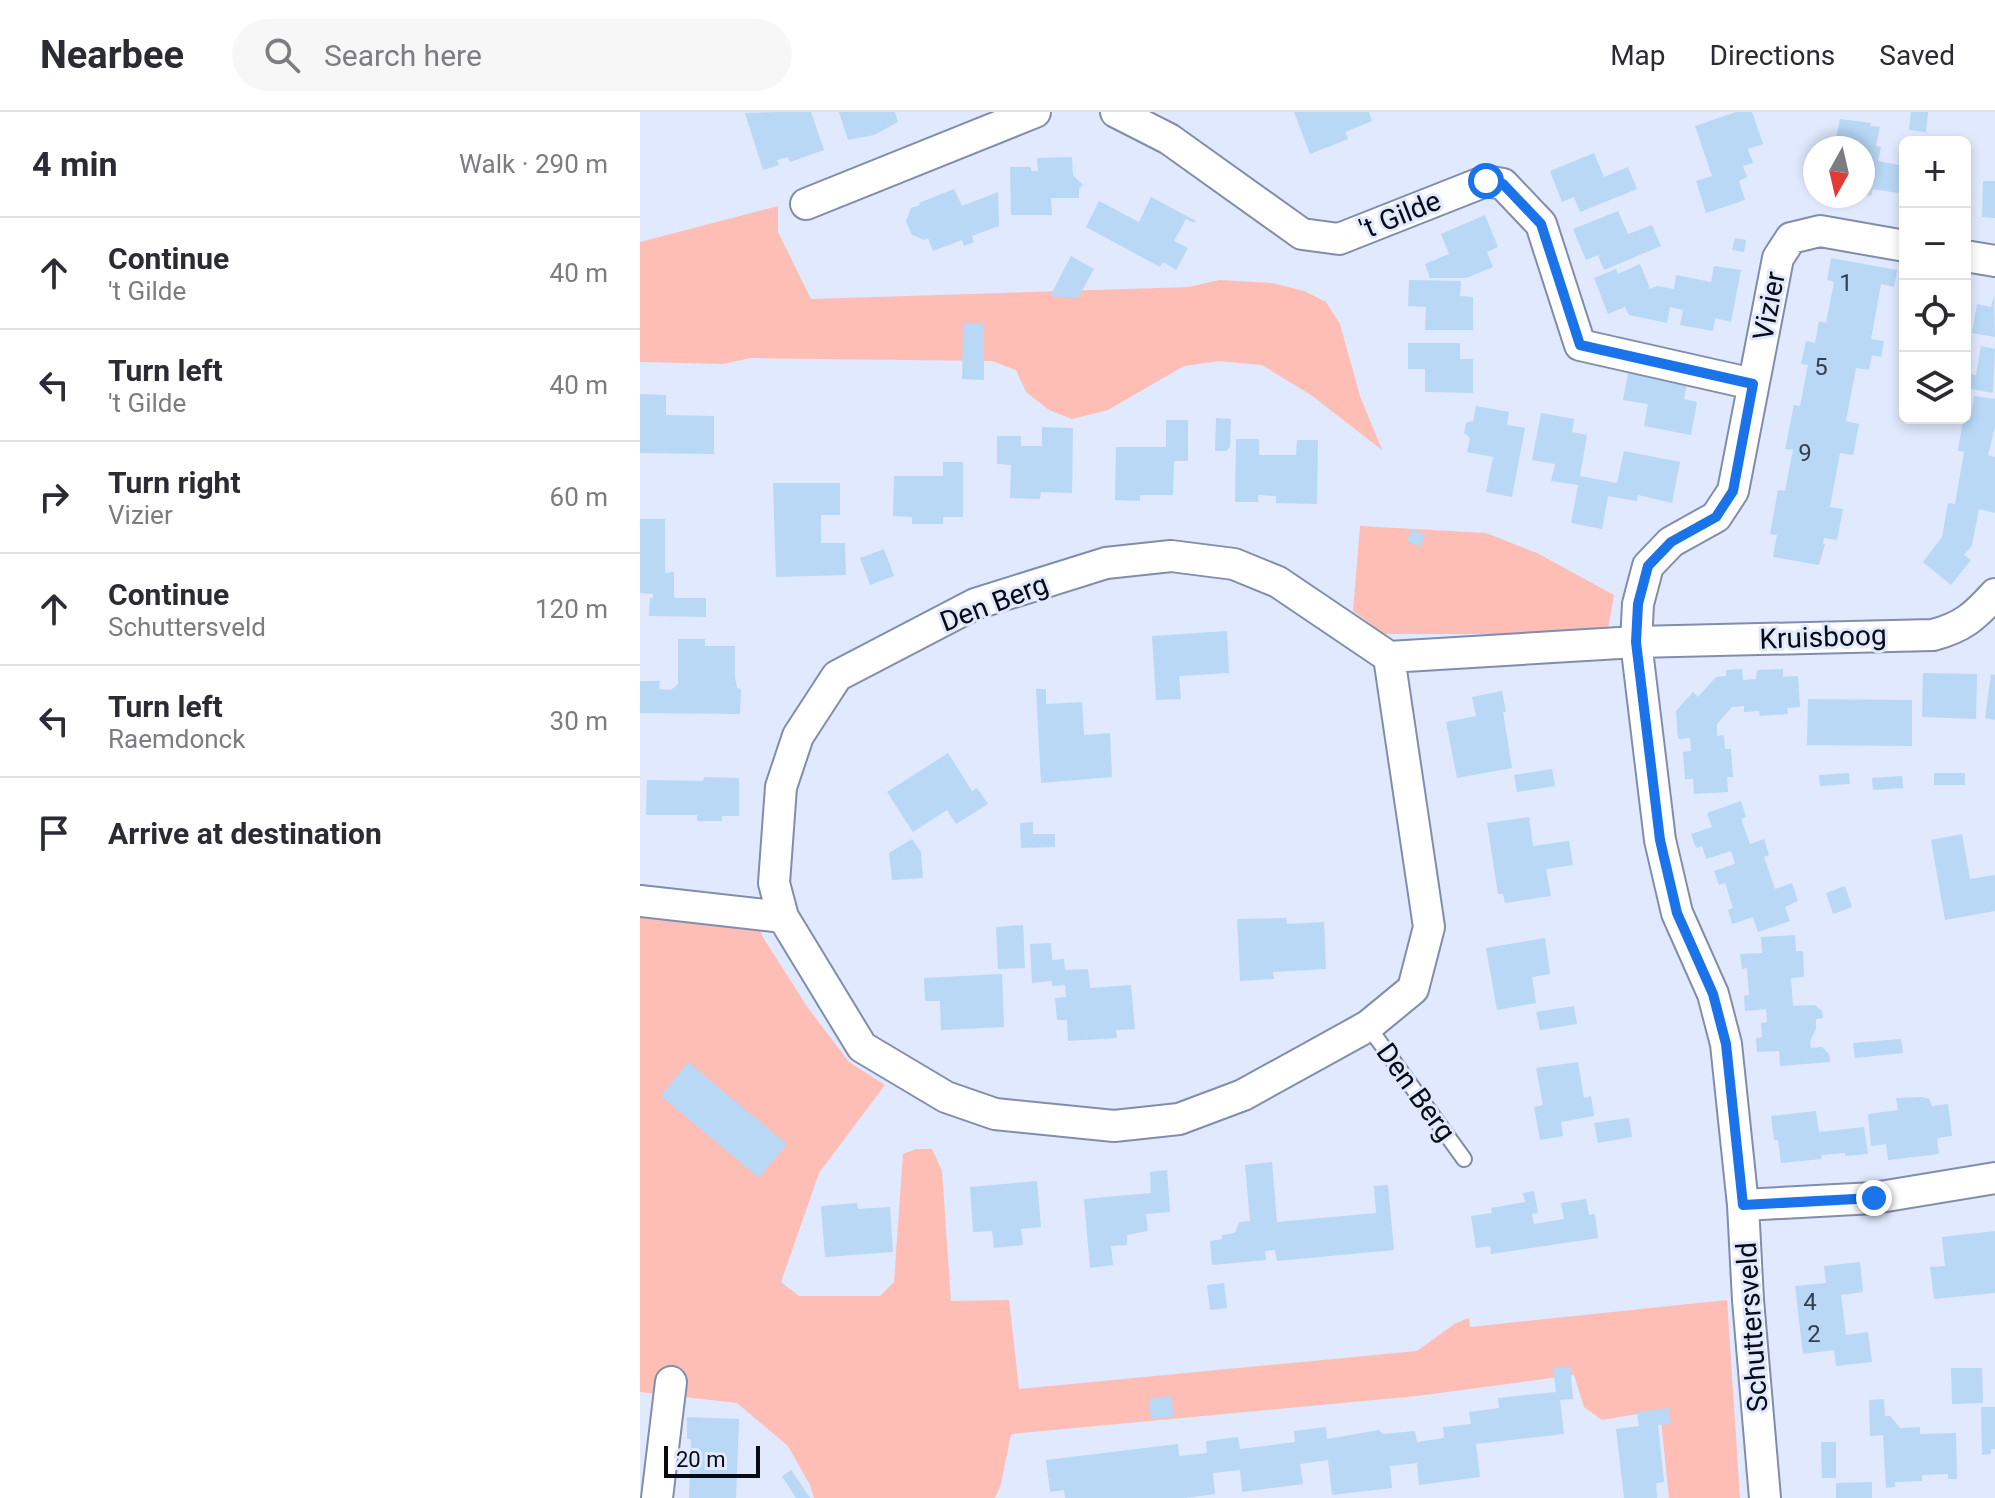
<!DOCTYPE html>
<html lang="en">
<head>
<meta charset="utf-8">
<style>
	body { margin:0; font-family:Roboto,sans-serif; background:#f7f7f7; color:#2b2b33 }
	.controls { position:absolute; right:24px; top:24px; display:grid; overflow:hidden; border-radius:12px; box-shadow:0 4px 12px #0003 }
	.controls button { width:72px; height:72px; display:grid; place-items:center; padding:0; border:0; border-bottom:2px solid #e1e1e2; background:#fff; color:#2b2b33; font:40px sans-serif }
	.compass { position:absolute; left:1163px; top:24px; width:72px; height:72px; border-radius:50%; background:#fff; box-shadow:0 4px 12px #0003; rotate:188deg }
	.scale { position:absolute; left:24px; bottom:20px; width:96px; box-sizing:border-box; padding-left:8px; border:4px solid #070b16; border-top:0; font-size:22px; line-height:28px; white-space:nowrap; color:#070b16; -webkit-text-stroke:6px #e0e9fe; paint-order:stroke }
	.stop { position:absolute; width:24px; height:24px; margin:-18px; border:6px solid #1a73e8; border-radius:50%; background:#fff }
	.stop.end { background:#1a73e8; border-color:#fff; box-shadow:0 2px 8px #0008 }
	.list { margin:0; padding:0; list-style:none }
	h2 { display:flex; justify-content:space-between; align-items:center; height:104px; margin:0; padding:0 32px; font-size:34px }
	h2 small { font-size:26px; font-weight:400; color:#7c7c81 }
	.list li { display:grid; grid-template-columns:52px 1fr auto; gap:24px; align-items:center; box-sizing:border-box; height:112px; padding:0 32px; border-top:2px solid #e1e1e2 }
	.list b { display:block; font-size:30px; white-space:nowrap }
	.list p { margin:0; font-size:26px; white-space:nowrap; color:#7c7c81 }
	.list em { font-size:26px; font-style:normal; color:#7c7c81 }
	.icon { flex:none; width:44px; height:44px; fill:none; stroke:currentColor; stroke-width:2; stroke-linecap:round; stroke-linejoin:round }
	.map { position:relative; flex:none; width:1355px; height:1386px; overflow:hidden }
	header { display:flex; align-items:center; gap:48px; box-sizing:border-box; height:112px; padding:0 40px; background:#fff; border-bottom:2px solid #e1e1e2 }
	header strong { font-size:38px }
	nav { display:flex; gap:44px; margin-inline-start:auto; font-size:28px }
	.search { width:560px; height:72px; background:#f7f7f7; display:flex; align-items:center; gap:20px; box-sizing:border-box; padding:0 28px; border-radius:44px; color:#7c7c81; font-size:30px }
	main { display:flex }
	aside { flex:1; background:#fff }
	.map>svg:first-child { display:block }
	.green { fill:#febdb5 }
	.building { fill:#b8d8f5 }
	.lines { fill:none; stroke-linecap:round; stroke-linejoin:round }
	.lane-casing { stroke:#808dad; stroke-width:18 }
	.street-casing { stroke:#808dad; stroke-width:34 }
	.lane { stroke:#fff; stroke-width:14 }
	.street { stroke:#fff; stroke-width:30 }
	.route { stroke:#1a73e8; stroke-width:10 }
	.labels { text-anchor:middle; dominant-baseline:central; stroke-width:6; stroke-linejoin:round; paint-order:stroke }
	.number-label { font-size:24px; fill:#333e4e }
	.street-label { font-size:28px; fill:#070b16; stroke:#e0e9fe }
</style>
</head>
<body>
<header>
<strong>Nearbee</strong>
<div class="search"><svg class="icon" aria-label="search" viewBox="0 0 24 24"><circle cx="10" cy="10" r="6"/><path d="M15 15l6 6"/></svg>Search here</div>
<nav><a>Map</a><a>Directions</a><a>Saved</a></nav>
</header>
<main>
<aside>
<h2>4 min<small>Walk · 290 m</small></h2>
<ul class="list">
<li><svg class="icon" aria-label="ahead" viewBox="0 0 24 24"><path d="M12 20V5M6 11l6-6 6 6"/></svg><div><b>Continue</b><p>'t Gilde</p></div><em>40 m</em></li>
<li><svg class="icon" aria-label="left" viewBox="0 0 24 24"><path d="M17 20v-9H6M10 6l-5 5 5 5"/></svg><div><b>Turn left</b><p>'t Gilde</p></div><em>40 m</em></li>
<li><svg class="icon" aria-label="right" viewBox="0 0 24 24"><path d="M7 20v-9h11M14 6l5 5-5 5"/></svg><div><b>Turn right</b><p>Vizier</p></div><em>60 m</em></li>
<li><svg class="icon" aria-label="ahead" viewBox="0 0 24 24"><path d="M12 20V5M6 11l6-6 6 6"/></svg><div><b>Continue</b><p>Schuttersveld</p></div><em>120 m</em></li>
<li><svg class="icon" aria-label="left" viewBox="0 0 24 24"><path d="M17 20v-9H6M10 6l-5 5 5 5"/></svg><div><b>Turn left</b><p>Raemdonck</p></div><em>30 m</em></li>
<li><svg class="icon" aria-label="arrive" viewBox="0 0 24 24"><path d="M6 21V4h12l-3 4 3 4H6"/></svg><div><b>Arrive at destination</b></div></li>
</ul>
</aside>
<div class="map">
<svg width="1355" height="1386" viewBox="0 0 1355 1386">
	<rect width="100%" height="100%" fill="#e0e9fe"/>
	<!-- green -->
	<path class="green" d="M138,94V120L171,187L549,175L579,168L632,171L664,179L686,190L700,212L720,284L742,338L671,283L622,253L579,249L544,254L468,298L432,307L409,298L386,280L376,258L352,249L111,246L83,252L0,250V130Z
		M720,414L846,421L897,441L974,483L967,522H744L713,499Z
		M0,795L110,799L124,827L168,896L209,950L245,973L179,1061L141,1170L159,1184H240L254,1170L263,1042L276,1037H292L302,1059L311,1189L369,1188L379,1277L777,1239L816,1211L829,1206L830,1215L1087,1188L1100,1386H1029L1020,1298L962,1308L944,1295L934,1263L777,1284L371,1322L361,1372L355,1386H174L170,1373L148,1334L97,1291L0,1280Z"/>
	<!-- building -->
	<path class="building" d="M140,0H171L184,38L150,50L148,45L137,48L139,53L123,58L105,1Z
		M199,0H255L258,10L234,23L208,28Z
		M654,0H729L732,9L705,20L708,27L670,42Z
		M1096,0H1112L1123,32L1108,37L1113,51L1103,54L1107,65L1099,69L1105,88L1066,101L1056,69L1072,64L1055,14Z
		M1271,0H1288L1286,20L1269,18Z
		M1200,7L1231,11L1230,14L1240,15L1236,34L1241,35L1238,49L1264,54L1258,81L1233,77L1231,84L1223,82V36H1190L1192,25L1196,26Z
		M954,41L964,65L988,55L997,77L940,100L934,85L922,90L910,59Z
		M432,45L433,63L443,73L439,77V86H411L412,103H371L370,55H391V59H398L397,46Z
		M1343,69H1355V106L1342,105Z
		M314,77L322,94L358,80L359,114L332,124L334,130L324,134L322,128L293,139L288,126L284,128L272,123L266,109L271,96L280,93L279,91Z
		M511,85L556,109L554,111L546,107L534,129L548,136L536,158L523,150L520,155L446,115L459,89L499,110Z
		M978,99L988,122L1012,113L1021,134L964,158L958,143L946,148L933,117Z
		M845,103L858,135L847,140L853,155L826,166H790L785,152L809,142L801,122Z
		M1095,126L1106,128L1104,140L1092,138Z
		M431,144L454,157L438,186L410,184Z
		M1191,146L1257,158L1254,175L1241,172L1231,227L1244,229L1241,245L1232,243L1229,258L1216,256L1206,309L1219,312L1216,328L1213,343L1200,341L1190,395L1203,397L1197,428L1184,426L1183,432H1185L1179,453L1133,445L1137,423L1130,422L1138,378L1145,379L1153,338L1145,337L1154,293L1160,294L1168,253L1161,252L1166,229L1175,231L1179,209L1186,211L1194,170L1187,168Z
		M1000,152L1010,177L1017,174L1034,177L1036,163L1071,170L1074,154L1101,158L1091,210L1075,206L1073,219L1040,213L1043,198L1030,195L1027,211L989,203L985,195L968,202L954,166L976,157L978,162Z
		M769,168L821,169L820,184L833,185V218H785L786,195L768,194Z
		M1354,184L1355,225L1332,221L1337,192L1351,195Z
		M323,212H344V268L322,267Z
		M768,231H820V247H833V281L785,280V257H768Z
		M1341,234L1355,237L1353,281L1325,276V261L1336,263Z
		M988,261L1047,272L1044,287L1057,290L1051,323L1004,314L1008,292L983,288Z
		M0,282L26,283V303L74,304V342L0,341Z
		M1334,284L1355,287V315L1348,343L1355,345V401L1339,397L1332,433L1324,443L1331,448L1311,473L1283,450L1302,425L1308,391L1315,392L1324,340L1318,339L1323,308H1330Z
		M836,294L869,300L867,313L885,316L872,385L846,380L853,345L827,340L830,326L824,321L826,311L833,309Z
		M901,301L934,307L932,320L947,323L940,364L977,371L984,339L1040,350L1032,391L998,383L997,389L968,384L962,417L931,411L938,373L911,369L915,352L892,348Z
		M576,306L591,307L590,335L586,339H575Z
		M526,308H548V349H534L533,383H500V389L475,388L476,335H526Z
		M402,315L433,316L432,381L401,380L400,387L370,386L371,353L357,352V324H381V334H402Z
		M596,327H619V343H656L657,328H678L677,392L636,391V384L618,383V390H595Z
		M303,350H323V405H303V412H272V405L253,404L254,364H303Z
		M133,371H200V403H181V431H205L206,463L136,465Z
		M0,407H25V461L34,460V486H66V505L9,504L10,486H13V482L0,481Z
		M772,417L785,423L780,435L767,429Z
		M244,437L254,464L230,473L220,446Z
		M587,519L589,561L539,564L541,587L516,588L512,524Z
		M38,527H65V534H95V565L97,576L101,577L100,602L0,601V569H20L19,577L31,578L38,572Z
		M1102,557L1103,568L1116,567L1117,558L1143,557V565L1158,564L1160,595L1147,596L1148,602L1120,604L1119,599L1104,600V594L1092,595L1077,612V624L1084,623L1085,637H1091L1093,665H1087L1088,680L1054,682L1053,667H1045L1043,640L1051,639L1050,626L1038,627L1036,599L1053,580L1058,585L1076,565L1086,564V558Z
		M1283,561L1337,562L1336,607L1282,605Z
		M1351,562L1355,563V608L1345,606Z
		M396,577H406V592L442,590L444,623L470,621L472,665L401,671Z
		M862,579L866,600H863L872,656L817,666L806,610L836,604L832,585Z
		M1168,587L1272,588V634L1167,633Z
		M308,641L332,679L337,676L348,692L316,712L307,698L273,720L247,680Z
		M912,657L915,674L877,680L874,663Z
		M1209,661L1210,672L1180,674L1179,663Z
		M1294,661H1325V673H1294Z
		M1262,664L1263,676L1233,678L1232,666Z
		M64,665L99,666V704H82V709H57V703H6L7,668L63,669Z
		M1101,689L1106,705L1101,707L1110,732L1124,727L1129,743L1124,745L1135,777L1152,771L1158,789L1145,795L1150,809L1118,820L1113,805L1092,812L1088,798L1093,796L1085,771L1079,773L1074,759L1095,752L1091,739L1066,747L1062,734L1056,736L1051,722L1072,715L1067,701Z
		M889,705L893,734L929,729L933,753L906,757L911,784L865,791L863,782H858L847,711Z
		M393,710V722H415V735L381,736L380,711Z
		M1322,722L1330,767L1355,763V799L1305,808L1291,728Z
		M272,727L281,740L283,766L252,768L249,741Z
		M1205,774L1212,795L1193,802L1186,781Z
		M646,806L647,812L684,810L686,857L633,860L634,867L600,869L597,807Z
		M383,813L385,856L358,857L356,815Z
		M1155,823L1156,839H1163L1164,865L1151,866L1153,894L1175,893L1182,899L1183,906L1176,907V916L1170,930L1171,936L1182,935L1189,942L1190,950L1140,954L1139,939L1117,940L1116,926L1122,925L1121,911L1127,910L1126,897L1105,899L1104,884L1109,883L1107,856L1102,857L1100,842L1122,841L1121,825Z
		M905,826L910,862L892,865L896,891L857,898L846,836Z
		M411,831L412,848L424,847L425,858L448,857L450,876L491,873L495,917L476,918L477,926L428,929L427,908H417L415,886L426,885L425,873L412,874V869L392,871L390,832Z
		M362,862L364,915L301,918L300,889H285L284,866Z
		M934,894L937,912L900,918L896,900Z
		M1261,927L1263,941L1215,946L1213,931Z
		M48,950L147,1032L119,1066L21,984Z
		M938,950L944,986L951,984L954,1004L921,1010L923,1024L900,1028L894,995L903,993L896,956Z
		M1282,985L1289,987L1292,994L1308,992L1312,1024L1297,1026L1299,1042L1248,1048L1246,1032L1231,1034L1228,1002L1258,998L1256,986Z
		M1176,999L1179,1020L1224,1015L1228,1042L1205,1044V1041L1181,1043L1182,1047L1141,1051L1138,1028H1134L1131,1004Z
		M989,1006L992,1025L958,1031L954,1011Z
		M632,1050L637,1110L736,1101L734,1074L748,1073L754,1138L637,1149L635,1138L625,1139L626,1148L572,1153L570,1129L582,1127V1123L595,1121L599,1110L610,1109L605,1053Z
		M527,1058L530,1100L506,1102L508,1119L487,1123V1133L471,1134L473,1153L450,1156L444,1087L511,1081L510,1060Z
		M397,1069L401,1115L381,1117L383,1133L354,1136L352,1119L333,1120L330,1075Z
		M894,1079L898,1101L892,1102L894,1112L924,1107L921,1091L946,1087L949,1103L955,1102L958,1126L851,1142L850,1134L836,1136L831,1104L852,1101L851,1096L885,1090L883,1081Z
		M217,1091L218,1097L250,1095L253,1140L185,1145L181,1094Z
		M1355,1119V1181L1294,1187L1290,1155L1305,1154L1302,1125Z
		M1220,1150L1223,1180L1201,1183L1206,1223L1228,1220L1232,1250L1196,1254L1194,1238L1163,1242L1155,1174L1186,1171L1184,1154Z
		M584,1171L587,1196L570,1198L567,1173Z
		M930,1254L933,1287L920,1288L924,1322L836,1332L840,1365L779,1373L777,1351L750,1354L752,1376L692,1383L688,1348L660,1352L663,1372L632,1376L602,1380L600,1358L573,1361L575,1382L545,1386H425L424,1378L410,1380L406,1348L538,1332L539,1344L567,1341L566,1329L598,1325L600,1337L655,1330L654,1319L686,1315L687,1327L739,1318L743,1322L775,1319L777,1330L804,1326L803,1315L831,1312L829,1300L859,1296L858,1286L916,1280L913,1256Z
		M1311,1256H1342L1343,1291L1312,1292Z
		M531,1284L534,1305L511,1307L509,1286Z
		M1244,1287L1245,1304H1250L1260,1316L1280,1315V1322L1316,1321L1317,1367H1308V1362L1282,1363V1369L1255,1370V1375L1246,1376L1243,1323L1230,1324L1229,1288Z
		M1341,1295H1355V1337H1351V1342L1342,1343Z
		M1029,1296L1031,1312L1018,1313L1024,1370L1016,1371L1017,1386H984L976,1317L999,1314L997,1300Z
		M47,1305L99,1307L96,1386H49L51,1327H47Z
		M1181,1330H1196V1366H1182Z
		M151,1358L160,1371L170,1386H156L142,1364Z
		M1232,1370V1386H1196V1371Z"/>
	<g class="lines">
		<defs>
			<path id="lane" d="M728,914L824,1047"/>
			<path id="street" d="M476,0L529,27L662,122L699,127L846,69L863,72L901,112L940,233L1113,272
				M166,92L395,0
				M1325,144L1355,149
				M749,545L789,815L773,877L728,914L603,983L539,1007L474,1014L355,1002L306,985L222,935L143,805L134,771L141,675L158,624L197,564L335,492L466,451L531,444L594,452L638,470L749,545L996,530L1293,523C1323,515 1334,505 1355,482
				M0,789L143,805
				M1103,1093L1234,1086L1355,1066
				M17,1386L31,1270
				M1125,1386L1108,1188L1103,1093L1086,932L1073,882L1037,801L1020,728L996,530L998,492L1008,454L1031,430L1076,405L1093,379L1138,146L1151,126L1180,119L1265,134"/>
		</defs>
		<!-- lane casing -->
		<use href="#lane" class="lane-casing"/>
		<!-- street casing -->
		<use href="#street" class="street-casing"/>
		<!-- lane -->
		<use href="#lane" class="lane"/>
		<!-- street -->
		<use href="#street" class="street"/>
	</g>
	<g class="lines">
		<!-- route -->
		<path class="route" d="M846,69L863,72L901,112L940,233L1113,272L1093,379L1076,405L1031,430L1008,454L998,492L996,530L1020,728L1037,801L1073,882L1086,932L1103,1093L1234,1086"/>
	</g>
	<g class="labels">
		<!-- number labels -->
		<g class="number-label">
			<text x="1206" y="171">1</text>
			<text x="1181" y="255">5</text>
			<text x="1165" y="341">9</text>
			<text x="1170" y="1190">4</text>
			<text x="1174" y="1222">2</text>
		</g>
		<!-- street labels -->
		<g class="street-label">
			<text transform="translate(760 103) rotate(-22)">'t Gilde</text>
			<text transform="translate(1129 194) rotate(-79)">Vizier</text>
			<text transform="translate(354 491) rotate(-21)">Den Berg</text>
			<text transform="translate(1183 525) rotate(-2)">Kruisboog</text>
			<text transform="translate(776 980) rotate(54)">Den Berg</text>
			<text transform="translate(1112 1215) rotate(-94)">Schuttersveld</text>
		</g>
	</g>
</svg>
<div class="controls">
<button>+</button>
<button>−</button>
<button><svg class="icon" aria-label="locate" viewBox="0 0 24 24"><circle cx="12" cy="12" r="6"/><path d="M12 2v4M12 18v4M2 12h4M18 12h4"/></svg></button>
<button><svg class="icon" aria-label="layers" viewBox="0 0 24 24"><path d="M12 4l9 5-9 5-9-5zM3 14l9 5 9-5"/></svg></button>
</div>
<svg class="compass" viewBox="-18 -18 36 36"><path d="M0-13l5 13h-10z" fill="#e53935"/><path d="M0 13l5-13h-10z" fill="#7c7c81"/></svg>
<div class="scale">20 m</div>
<div class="stop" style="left:846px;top:69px"></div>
<div class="stop end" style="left:1234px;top:1086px"></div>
</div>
</main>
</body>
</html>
